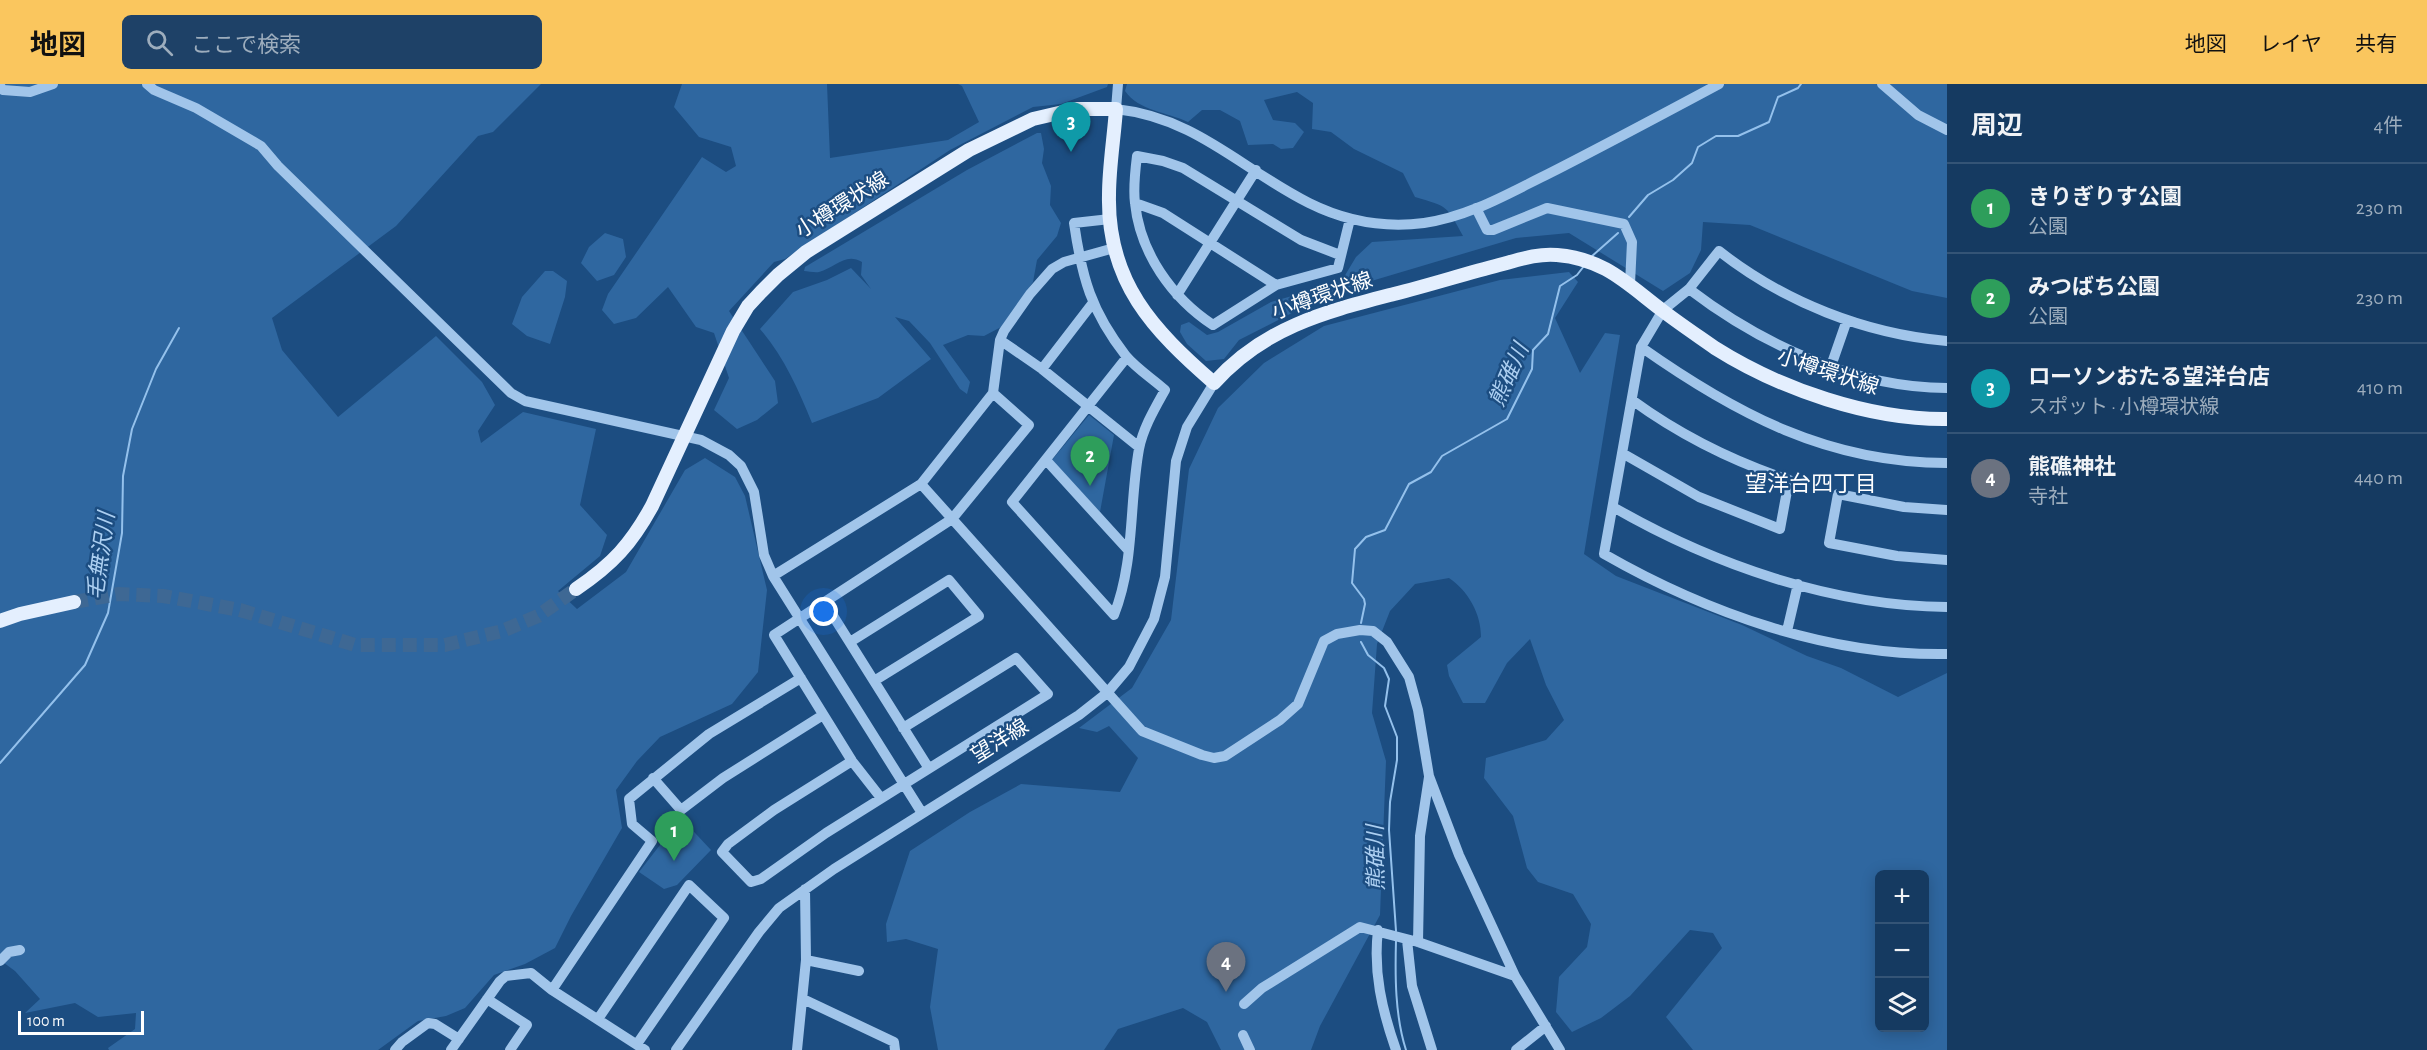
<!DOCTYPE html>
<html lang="ja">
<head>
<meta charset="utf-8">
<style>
	body { margin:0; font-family:"Alegreya Sans","Noto Sans JP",sans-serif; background:#1e4167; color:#f1f3f6 }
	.controls { position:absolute; right:18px; bottom:18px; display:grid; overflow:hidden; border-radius:9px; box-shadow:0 3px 15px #0003 }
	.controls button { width:54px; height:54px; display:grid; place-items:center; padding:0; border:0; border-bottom:2px solid #345476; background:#153a61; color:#f1f3f6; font:30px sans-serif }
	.scale { position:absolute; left:18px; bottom:15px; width:126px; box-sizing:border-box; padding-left:6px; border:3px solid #fff; border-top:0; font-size:16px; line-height:21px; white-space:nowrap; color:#fff; -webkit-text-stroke:4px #1c4d81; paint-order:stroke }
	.you { position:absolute; left:824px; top:528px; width:21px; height:21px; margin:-15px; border:4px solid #fff; border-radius:50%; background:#1a73e8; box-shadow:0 0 0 9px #1a73e833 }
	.badge { display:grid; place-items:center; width:39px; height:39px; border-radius:50%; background:#fac65e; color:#fff; font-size:20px; font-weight:700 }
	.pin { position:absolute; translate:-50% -50px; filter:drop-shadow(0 2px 3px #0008) }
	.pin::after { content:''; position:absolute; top:32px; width:21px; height:18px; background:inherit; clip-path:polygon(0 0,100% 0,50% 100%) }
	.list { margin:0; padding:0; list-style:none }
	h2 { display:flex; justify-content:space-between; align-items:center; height:78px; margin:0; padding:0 24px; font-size:26px }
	h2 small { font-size:20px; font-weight:400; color:#9dadbd }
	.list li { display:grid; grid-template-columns:39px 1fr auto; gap:18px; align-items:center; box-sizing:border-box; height:90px; padding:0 24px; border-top:2px solid #345476 }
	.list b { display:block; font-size:22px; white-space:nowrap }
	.list p { margin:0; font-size:20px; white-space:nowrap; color:#9dadbd }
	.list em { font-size:20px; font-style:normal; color:#9dadbd }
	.icon { flex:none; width:33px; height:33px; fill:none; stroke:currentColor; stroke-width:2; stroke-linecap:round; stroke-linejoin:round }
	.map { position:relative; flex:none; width:1947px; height:966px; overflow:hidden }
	header { display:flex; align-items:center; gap:36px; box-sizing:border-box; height:84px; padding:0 30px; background:#fac65e; color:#111 }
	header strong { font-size:28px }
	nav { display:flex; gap:33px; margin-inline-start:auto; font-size:21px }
	.search { width:420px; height:54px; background:#1e4167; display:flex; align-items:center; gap:15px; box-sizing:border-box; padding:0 21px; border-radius:9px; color:#9dadbd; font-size:22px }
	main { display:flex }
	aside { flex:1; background:#153a61 }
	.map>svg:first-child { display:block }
	.green { fill:#2f67a0; fill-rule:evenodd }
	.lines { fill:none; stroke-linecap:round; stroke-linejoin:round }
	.stream { stroke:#94c1ec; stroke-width:2 }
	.major-tunnel { stroke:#3e6894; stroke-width:14; stroke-dasharray:14 7; stroke-linecap:butt }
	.minor { stroke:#a1c5ea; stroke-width:10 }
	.major { stroke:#e4effe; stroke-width:14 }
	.labels { text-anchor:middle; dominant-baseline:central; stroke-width:5; stroke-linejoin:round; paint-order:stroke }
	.street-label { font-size:21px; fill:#fff; stroke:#1c4d81 }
	.water-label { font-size:22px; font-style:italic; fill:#accff1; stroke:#1c4d81 }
	.neighbourhood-label { font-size:22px; fill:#fff; stroke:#1c4d81 }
</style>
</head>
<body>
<header>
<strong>地図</strong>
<div class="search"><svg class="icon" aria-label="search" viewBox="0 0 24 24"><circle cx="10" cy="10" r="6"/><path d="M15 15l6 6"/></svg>ここで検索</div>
<nav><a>地図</a><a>レイヤ</a><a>共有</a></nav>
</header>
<main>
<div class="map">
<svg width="1947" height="966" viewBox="0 0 1947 966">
	<rect width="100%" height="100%" fill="#1c4d81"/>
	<!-- green -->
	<path class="green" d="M0,0H541L493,48L478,52L396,142L272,234L282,266L338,333L436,252L482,298L495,321L478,347L481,359L523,328L596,345L580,421L607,451L600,472L558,507L577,525L626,488L685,386L705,374L735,393L745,412L767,506L758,588L732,620L660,653L637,677L616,706L622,744L571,832L555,864L525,880L494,891L465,924L446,932L418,937L378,966H109L108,964L135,945L136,929L98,933L75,919L25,929L40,915L15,887L0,876Z
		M682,0H827L830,74L948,56L979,38L962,2L958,0H1108L1107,3L1061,20L1033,23L950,66L785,175L774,178L729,227L775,297L778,319L757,336L737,345L714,326L729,294L714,249L696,243L668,203L636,234L614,240L602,226L608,210L702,73L726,88L736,82L731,63L699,53L674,23Z
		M1127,0H1947V214L1912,207L1750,141L1703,138L1701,166L1690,189L1663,207L1569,149L1516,154L1331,209L1239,256L1224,275L1206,277L1187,260L1180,248L1181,241L1189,238L1207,251L1218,248L1271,218L1341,198L1356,173L1372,158L1463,152C1446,121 1449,123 1415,113L1403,89L1354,65L1331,48L1312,45L1313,19L1297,8L1264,16L1273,36L1295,39L1304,48L1293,64L1281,65L1273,60L1248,61L1240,37L1220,26H1202L1188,38C1167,28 1139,27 1125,7Z
		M1037,49H1041L1044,65L1042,79L1051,102L1050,121L1061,139L1057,152L1037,176L1033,198L1003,242L984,252L968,251L943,261L970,298L967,310L960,305L930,259L909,237L895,233L931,275L878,314L812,339C798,305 784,273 760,245L793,208L827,196L851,184L871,205L861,191L862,178C845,168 835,184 819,188C815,189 808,187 804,187L805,183L967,86Z
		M605,149L623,155L626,173L614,191L597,197L581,179L589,163Z
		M545,187H553L567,197L565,213L550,260L527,252L512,240L522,213Z
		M1569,188L1578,198L1555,234L1580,289L1605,249L1620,251L1584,470L1616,492L1742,541L1807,572L1841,584L1898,613L1947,589V966H1693L1666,933L1722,864L1713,849L1690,846L1630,912L1601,934L1572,948L1556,928L1559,893L1587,863L1591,840L1573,810L1538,798L1527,784L1513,732L1484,694L1486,674L1546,656L1564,636L1546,601L1530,555L1507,579L1485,619H1463L1449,592L1447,581L1481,553C1481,529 1468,507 1449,494L1415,500L1390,527L1377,560L1372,629L1386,677L1380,831L1320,942L1311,966H1221L1207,938L1183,924L1118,945L1104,966H938L930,923L938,865L906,855L887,858L886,840L910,767L970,728L1021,700L1120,708L1138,674L1109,642L1097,648L1079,644L1132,604L1171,536L1189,385L1218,324L1264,279L1324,242L1500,196ZM1880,790H1924V944H1880Z
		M1089,331L1114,351L1100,428L1052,376Z
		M681,734L711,766L677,801L664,805L639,788Z"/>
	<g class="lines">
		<!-- stream -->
		<path class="stream" d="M1629,133L1648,111L1673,96L1692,79L1698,63L1716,52H1738L1769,38L1778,13L1798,4L1801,0
			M1591,173L1618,149
			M1361,539L1365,520L1364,515L1352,499L1355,465L1366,453L1385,446L1409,400L1431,388L1442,372L1507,335L1532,285L1533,266L1548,250L1560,202L1577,191L1584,182
			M1361,558L1368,571L1384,584L1389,595L1385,622L1397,653V676L1390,718L1389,746L1396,847
			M0,679L85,581L108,529L122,449L123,392L132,345L156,285L179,244
			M1396,856C1395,892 1395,932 1406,966"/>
		<!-- major-tunnel -->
		<path class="major-tunnel" d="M74,518L119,510L163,512L240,526L355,561H445L502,547L538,532L576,505"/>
		<!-- minor -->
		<path class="minor" d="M147,0L154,6L196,24L261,62L278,82L511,309L525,317L701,356L729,371L741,382L754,408L764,471L773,492L922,729
			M1118,0L1116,25C1197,34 1241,85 1309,119C1345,137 1385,144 1424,139C1469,133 1511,108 1550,89C1607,60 1663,30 1719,0
			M1882,0L1918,31L1947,46
			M0,2L3,6L30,8L53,0
			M1135,119L1163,129L1276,201
			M1476,124L1487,146H1493L1547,124L1624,140L1632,158L1630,200
			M1110,135L1074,139C1082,194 1091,227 1126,272C1137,285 1153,295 1165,306C1155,324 1143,344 1139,365C1129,420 1135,478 1114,531L1012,418L1127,273
			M1340,171L1301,156L1183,84L1163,77L1137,72C1135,88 1133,104 1135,119C1140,169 1172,214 1213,241L1276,201L1338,184L1350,135
			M1689,205C1761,260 1855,304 1947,304
			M1177,211L1256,86
			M1000,256L1042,285L1139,363
			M1947,257C1865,250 1784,218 1719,167L1689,205L1663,226L1641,263L1604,470C1707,529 1828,572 1947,570
			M1641,263C1736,330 1828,379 1947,379
			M1831,282L1847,236
			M1042,285L1092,220
			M1622,369L1699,413L1780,445L1789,396C1732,377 1680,351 1632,316
			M1046,376L1128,466
			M921,400L1142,647L1202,671L1214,674L1225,672L1280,636L1298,620L1324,557L1337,550L1360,546L1373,547L1387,558L1409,593L1418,626L1429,692L1459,771L1515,892L1560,966
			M1613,423C1712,480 1831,522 1947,523
			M1947,426L1904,423L1838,410L1829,459L1897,472L1947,476
			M773,492L921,400L993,309L1000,256L1004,247L1030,210L1052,185L1064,178L1114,164
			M825,519L928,683
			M1787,547L1798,500
			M850,558L949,496L979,532L874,597
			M852,677L774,726L728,760L722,768L751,798L761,795L826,749L1048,610L1016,574L903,644
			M653,694L681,726L723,694L823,631
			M881,714L852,677L774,551L952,435L1029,341L993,309
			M1378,846C1373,888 1382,926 1396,966
			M1407,856L1412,902L1432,966
			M1418,858L1420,752L1429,693
			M806,876L859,887
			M0,877L9,868L20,866
			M552,906L652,757L632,740L629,715L709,650L801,594
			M487,915L527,941L510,966
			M803,915L894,958L895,966
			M1244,920L1262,904L1360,843L1418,858L1515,892
			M598,935L689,801L724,834L637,960
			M1243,951L1250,966
			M395,966L402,958L428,939L435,940L459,955
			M451,966L500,897L506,892L531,889L552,906L645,966
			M676,966L759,848L779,824L834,785L1079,631L1107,609L1129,583L1154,535L1165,493L1176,377L1187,343L1214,299
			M797,966L806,876L805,805
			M1516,966L1546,942"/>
		<!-- major -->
		<path class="major" d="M576,505C613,480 631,460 652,422L733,247L748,222L761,208L778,191L806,168L969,66L1033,35L1076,25H1116C1114,54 1109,83 1109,111C1107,198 1153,246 1214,299C1264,243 1325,228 1394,210C1430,201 1464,190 1499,181C1518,176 1538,169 1557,171C1605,175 1627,200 1663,227C1680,240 1698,252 1715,264C1780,305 1870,336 1947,335
			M0,537L20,530L74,518"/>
	</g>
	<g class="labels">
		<!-- street labels -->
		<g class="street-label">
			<text transform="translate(842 121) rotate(-32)">小樽環状線</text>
			<text transform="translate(1322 212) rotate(-19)">小樽環状線</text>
			<text transform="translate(1828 288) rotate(18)">小樽環状線</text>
			<text transform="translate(1000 657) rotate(-32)">望洋線</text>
		</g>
		<!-- water labels -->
		<g class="water-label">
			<text transform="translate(1509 291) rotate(-66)">熊碓川</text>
			<text transform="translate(101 472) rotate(-82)">毛無沢川</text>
			<text transform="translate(1376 774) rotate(-91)">熊碓川</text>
		</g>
		<!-- neighbourhood labels -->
		<g class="neighbourhood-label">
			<text x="1811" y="400">望洋台四丁目</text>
		</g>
	</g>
</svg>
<div class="controls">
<button>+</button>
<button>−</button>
<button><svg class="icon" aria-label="layers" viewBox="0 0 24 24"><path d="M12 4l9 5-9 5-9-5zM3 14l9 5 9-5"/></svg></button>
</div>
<div class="scale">100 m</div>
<div class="you"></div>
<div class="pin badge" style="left:674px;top:777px;background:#2e9e5b">1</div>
<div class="pin badge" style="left:1090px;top:402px;background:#2e9e5b">2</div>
<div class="pin badge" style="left:1071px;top:68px;background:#0f9aa8">3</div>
<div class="pin badge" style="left:1226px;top:908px;background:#6b7280">4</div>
</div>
<aside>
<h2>周辺<small>4件</small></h2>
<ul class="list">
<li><span class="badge" style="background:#2e9e5b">1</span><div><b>きりぎりす公園</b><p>公園</p></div><em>230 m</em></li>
<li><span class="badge" style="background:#2e9e5b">2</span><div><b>みつばち公園</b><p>公園</p></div><em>230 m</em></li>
<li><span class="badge" style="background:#0f9aa8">3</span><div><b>ローソンおたる望洋台店</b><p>スポット · 小樽環状線</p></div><em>410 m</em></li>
<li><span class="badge" style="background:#6b7280">4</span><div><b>熊礁神社</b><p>寺社</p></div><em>440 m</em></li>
</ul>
</aside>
</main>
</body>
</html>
